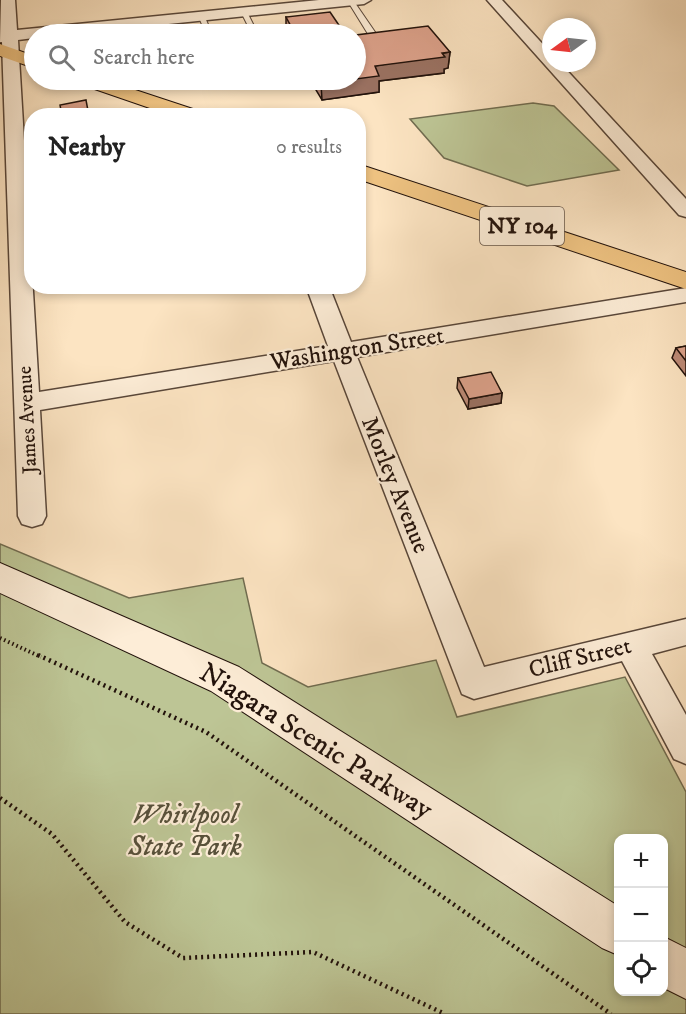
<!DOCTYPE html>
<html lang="en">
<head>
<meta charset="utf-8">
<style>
	body { margin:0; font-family:"IM FELL DW Pica",serif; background:#f6f6f6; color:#222 }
	.controls { position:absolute; right:18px; bottom:18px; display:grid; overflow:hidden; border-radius:12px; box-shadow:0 3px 9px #0003 }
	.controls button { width:54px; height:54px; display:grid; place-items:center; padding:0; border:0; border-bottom:2px solid #e0e0e0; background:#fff; color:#222; font:30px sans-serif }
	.compass { position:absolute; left:542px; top:18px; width:54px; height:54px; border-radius:50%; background:#fff; box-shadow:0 3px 9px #0003; rotate:255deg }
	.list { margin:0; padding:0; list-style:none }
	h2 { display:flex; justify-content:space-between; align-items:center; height:78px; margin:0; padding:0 24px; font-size:26px }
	h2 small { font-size:20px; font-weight:400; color:#767676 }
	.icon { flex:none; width:33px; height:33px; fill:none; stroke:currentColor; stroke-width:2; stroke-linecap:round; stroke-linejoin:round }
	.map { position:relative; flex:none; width:686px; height:1014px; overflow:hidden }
	.search { position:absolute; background:#fff; box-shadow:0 3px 9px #0003; left:24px; top:24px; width:342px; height:66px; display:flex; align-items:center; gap:15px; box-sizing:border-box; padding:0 21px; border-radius:33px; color:#767676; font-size:22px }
	.panel { position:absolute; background:#fff; box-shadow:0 3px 9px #0003; left:24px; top:108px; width:342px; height:186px; border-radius:24px }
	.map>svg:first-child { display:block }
	.green { fill:#bdc595; stroke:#706c50; stroke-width:1.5; fill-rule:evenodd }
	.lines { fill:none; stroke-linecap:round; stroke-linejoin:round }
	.service-casing { stroke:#584639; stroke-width:2 }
	.minor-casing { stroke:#584639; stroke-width:3 }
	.secondary-casing { stroke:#22120b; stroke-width:2 }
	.primary-casing { stroke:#22120b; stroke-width:2 }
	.path-far1 { stroke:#22120b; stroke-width:4; stroke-dasharray:1.5 3; stroke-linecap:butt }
	.path { stroke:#22120b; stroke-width:4.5; stroke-dasharray:2 4; stroke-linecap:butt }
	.service { fill:#fdedd7; fill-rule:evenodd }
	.minor { fill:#fdedd7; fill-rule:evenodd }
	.secondary { fill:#fdedd7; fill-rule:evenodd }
	.primary { fill:#eec281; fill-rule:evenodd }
	.wall { fill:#bd8a77; stroke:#22120b; stroke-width:1.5 }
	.shaded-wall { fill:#9a7161; stroke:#22120b; stroke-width:1.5 }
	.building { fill:#dca18a; stroke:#22120b; stroke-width:1.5 }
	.labels { text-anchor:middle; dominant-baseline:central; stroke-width:4.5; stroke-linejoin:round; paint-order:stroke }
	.far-street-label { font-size:20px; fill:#22120b; stroke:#fdedd7 }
	.shield { fill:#fdedd7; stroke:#645448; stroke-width:1.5 }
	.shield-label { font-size:22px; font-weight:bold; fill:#22120b }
	.street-label { font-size:24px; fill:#22120b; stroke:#fdedd7 }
	.near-street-label { font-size:28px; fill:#22120b; stroke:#fdedd7 }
	.near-park-label { font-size:28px; font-style:italic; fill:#58513b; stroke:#fdedd7 }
</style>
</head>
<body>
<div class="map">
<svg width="686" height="1014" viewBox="0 0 686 1014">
	<rect width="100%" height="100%" fill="#fce4c2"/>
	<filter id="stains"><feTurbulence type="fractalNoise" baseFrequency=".00333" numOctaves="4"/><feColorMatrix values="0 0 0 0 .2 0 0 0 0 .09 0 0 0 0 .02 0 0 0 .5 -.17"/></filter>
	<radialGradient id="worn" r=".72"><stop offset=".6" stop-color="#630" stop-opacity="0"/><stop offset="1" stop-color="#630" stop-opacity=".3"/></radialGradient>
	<!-- green -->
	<path class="green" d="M533,103L554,106L619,170L527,186L444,158L410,119Z
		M0,544L129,598L243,578L262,663L308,687L436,660L457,717L625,677L686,792V1014H0ZM618,838H664V992H618Z"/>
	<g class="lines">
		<defs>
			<path id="service" d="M347,0H353L375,32L374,34H368Z
				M240,10H246L258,34H252Z
				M198,15H204L212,34H206Z"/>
			<path id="minor" d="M1,0H15L17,30L319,0H371L364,4L71,34H34V38L18,40L39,392L328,346L306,286H329L351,342L686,288V302L357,357L484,667L686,619V645L652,654L686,715V764L674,759L622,661L474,699L462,694L334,361L40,410L46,516L42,524L32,527L22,524L18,516L2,42H0Z
				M487,0H502L551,53V63H560L686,199V217L679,215Z"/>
			<path id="secondary" d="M0,563L239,667L618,906V955L602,948L211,691L0,593Z
				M664,937L686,948V999L664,988Z"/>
			<path id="primary" d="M0,44L34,56V68L0,56Z
				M77,80H105L202,112L205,116H173L80,84Z
				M358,164L686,272V289L358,179Z"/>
		</defs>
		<!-- service casing -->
		<use href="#service" class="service-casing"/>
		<!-- minor casing -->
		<use href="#minor" class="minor-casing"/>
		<!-- secondary casing -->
		<use href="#secondary" class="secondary-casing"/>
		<!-- primary casing -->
		<use href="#primary" class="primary-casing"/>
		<!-- path-far1 -->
		<path class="path-far1" d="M0,638L41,657"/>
		<!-- path -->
		<path class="path" d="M38,655L206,732L611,1014
			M0,798L52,834L125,922L183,958L313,952L445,1014"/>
		<!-- service -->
		<use href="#service" class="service"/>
		<!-- minor -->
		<use href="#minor" class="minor"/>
		<!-- secondary -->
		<use href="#secondary" class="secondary"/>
		<!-- primary -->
		<use href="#primary" class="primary"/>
	</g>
	<!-- wall -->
	<path class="wall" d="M286,17L345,34H287L286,33Z
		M450,52L448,68L444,69V73L379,81V92L322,100L310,80H356Z
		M686,346V376L672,358L676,348Z
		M458,378L502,393L501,403L468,409L457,388Z"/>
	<!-- shaded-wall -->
	<path class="shaded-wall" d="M450,52L448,68L444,69V73L379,81V92L322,100L321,84L375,66Z
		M502,393L501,403L468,409L469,399Z"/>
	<!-- building -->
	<path class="building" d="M330,12L345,34H292L290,31L293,30L286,17Z
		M428,26L450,52L442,53L445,57L375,66L379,76L356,79V35Z
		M319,80H354L321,84Z
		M86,100L89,116H62L60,105Z
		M686,346V361L676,348Z
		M491,372L502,393L469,399L458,378Z"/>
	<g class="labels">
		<!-- far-street labels -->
		<g class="far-street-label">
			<text transform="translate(28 420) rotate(-93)">James Avenue</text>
		</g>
		<!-- shield labels -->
		<rect class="shield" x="480" y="207" width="84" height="38" rx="4.5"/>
		<g class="shield-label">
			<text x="522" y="226">NY 104</text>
		</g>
		<!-- street labels -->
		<g class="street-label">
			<text transform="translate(357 349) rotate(-9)">Washington Street</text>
			<text transform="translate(395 485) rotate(68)">Morley Avenue</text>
			<text transform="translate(580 658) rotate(-14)">Cliff Street</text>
		</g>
		<!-- near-street labels -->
		<g class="near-street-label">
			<text transform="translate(316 741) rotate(32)">Niagara Scenic Parkway</text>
		</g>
		<!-- near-park labels -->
		<g class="near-park-label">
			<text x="185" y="814">Whirlpool<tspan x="185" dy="32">State Park</tspan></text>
		</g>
	</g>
	<rect width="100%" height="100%" filter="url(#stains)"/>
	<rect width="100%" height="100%" fill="url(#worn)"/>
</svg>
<div class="controls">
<button>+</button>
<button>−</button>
<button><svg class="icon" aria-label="locate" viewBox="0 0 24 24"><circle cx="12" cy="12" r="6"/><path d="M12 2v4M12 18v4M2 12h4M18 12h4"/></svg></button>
</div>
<svg class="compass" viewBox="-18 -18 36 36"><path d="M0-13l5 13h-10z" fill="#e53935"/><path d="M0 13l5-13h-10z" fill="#767676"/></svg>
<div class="search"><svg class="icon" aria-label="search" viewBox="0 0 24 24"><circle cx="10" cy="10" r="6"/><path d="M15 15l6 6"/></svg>Search here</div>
<section class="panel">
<h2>Nearby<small>0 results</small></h2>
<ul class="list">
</ul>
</section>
</div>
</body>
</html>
